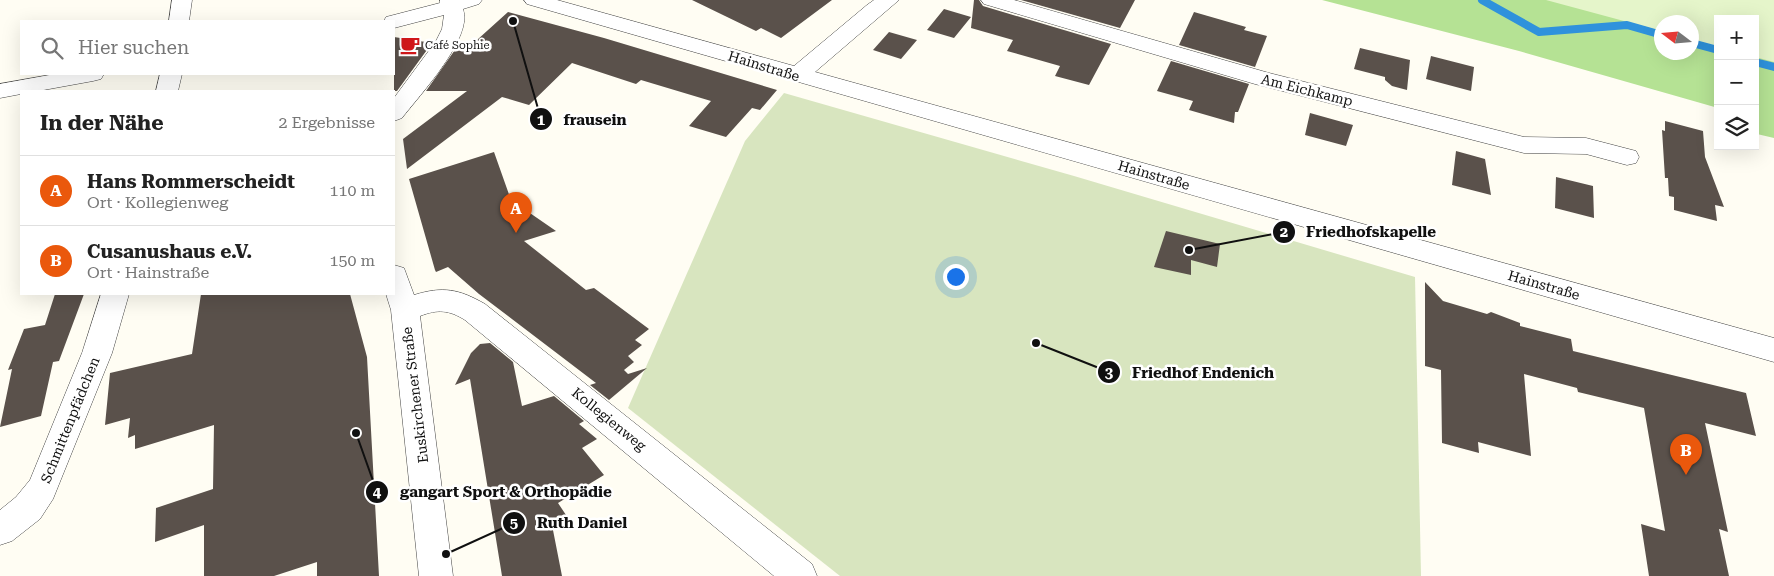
<!DOCTYPE html>
<html lang="de">
<head>
<meta charset="utf-8">
<style>
	body { margin:0; font-family:"Roboto Serif",serif; background:#f2f2f2; color:#222 }
	.controls { position:absolute; right:15px; top:15px; display:grid; overflow:hidden; border-radius:0px; box-shadow:0 5px 20px #0002 }
	.controls button { width:45px; height:45px; display:grid; place-items:center; padding:0; border:0; border-bottom:1px solid #e0e0e0; background:#fff; color:#222; font:25px sans-serif }
	.compass { position:absolute; left:1654px; top:15px; width:45px; height:45px; border-radius:50%; background:#fff; box-shadow:0 5px 20px #0002; rotate:286deg }
	.you { position:absolute; left:955px; top:276px; width:18px; height:18px; margin:-12px; border:4px solid #fff; border-radius:50%; background:#1a73e8; box-shadow:0 0 0 8px #1a73e833 }
	.badge { display:grid; place-items:center; width:32px; height:32px; border-radius:50%; background:#ea580c; color:#fff; font-size:16px; font-weight:700 }
	.pin { position:absolute; translate:-50% -41px; filter:drop-shadow(0 1px 2px #0008) }
	.pin::after { content:''; position:absolute; top:26px; width:18px; height:15px; background:inherit; clip-path:polygon(0 0,100% 0,50% 100%) }
	.list { margin:0; padding:0; list-style:none }
	h2 { display:flex; justify-content:space-between; align-items:center; height:65px; margin:0; padding:0 20px; font-size:21px }
	h2 small { font-size:16px; font-weight:400; color:#767676 }
	.list li { display:grid; grid-template-columns:32px 1fr auto; gap:15px; align-items:center; box-sizing:border-box; height:70px; padding:0 20px; border-top:1px solid #e0e0e0 }
	.list b { display:block; font-size:19px; white-space:nowrap }
	.list p { margin:0; font-size:16px; white-space:nowrap; color:#767676 }
	.list em { font-size:16px; font-style:normal; color:#767676 }
	.icon { flex:none; width:28px; height:28px; fill:none; stroke:currentColor; stroke-width:2; stroke-linecap:round; stroke-linejoin:round }
	.map { position:relative; flex:none; width:1774px; height:576px; overflow:hidden }
	.search { position:absolute; background:#fff; box-shadow:0 5px 20px #0002; left:20px; top:20px; width:375px; height:55px; display:flex; align-items:center; gap:12px; box-sizing:border-box; padding:0 18px; border-radius:0px; color:#767676; font-size:19px }
	.panel { position:absolute; background:#fff; box-shadow:0 5px 20px #0002; left:20px; top:90px; width:375px; height:205px; border-radius:0px }
	.map>svg:first-child { display:block }
	.forest { fill:#b5e294 }
	.cemetery { fill:#d8e5bf }
	.pitch { fill:#e5f5ca }
	.lines { fill:none; stroke-linecap:round; stroke-linejoin:round }
	.stream { stroke:#2f92dc; stroke-width:8 }
	.building { fill:#5a514b }
	.minor-casing { stroke:#434343; stroke-width:1 }
	.minor { fill:#fff; fill-rule:evenodd }
	.labels { text-anchor:middle; dominant-baseline:central; stroke-width:5; stroke-linejoin:round; paint-order:stroke }
	.far-poi-label { font-size:11px; fill:#101010; stroke:#fff; text-anchor:start }
	.street-label { font-size:14px; fill:#101010; stroke:#fff }
	.leader { fill:none; stroke:#101010; stroke-width:2 }
	.callout-dot { fill:#101010; stroke:#fff; stroke-width:2 }
	.mark-label { font-size:15px; text-anchor:middle; font-weight:bold; fill:#fff }
	.callout-label { font-size:15px; text-anchor:middle; font-weight:bold; fill:#101010; stroke:#fff; stroke-width:5; stroke-linejoin:round; paint-order:stroke }
</style>
</head>
<body>
<div class="map">
<svg width="1774" height="576" viewBox="0 0 1774 576">
	<rect width="100%" height="100%" fill="#fffdf3"/>
	<!-- forest -->
	<path class="forest" d="M1322,0H1556L1661,29L1662,52H1692V37L1718,45V108L1519,51Z
		M1755,55L1774,60V138L1757,134Z"/>
	<!-- cemetery -->
	<path class="cemetery" d="M784,93L1074,176L1415,277L1421,576H840L628,408L745,141Z"/>
	<!-- pitch -->
	<path class="pitch" d="M1546,0H1774V62L1755,57V19H1718V47L1692,40V22H1662L1661,31Z"/>
	<g class="lines">
		<!-- stream -->
		<path class="stream" d="M1482,0L1539,32L1627,25L1662,35
			M1692,43L1718,50
			M1755,62L1774,67"/>
	</g>
	<!-- building -->
	<path class="building" d="M692,0H832L781,38L761,28L756,31Z
		M974,0H979L983,6L1111,44L1089,85L1055,76L1060,66L1007,51L1013,40L971,28Z
		M1021,0H1135L1120,28Z
		M944,9L971,17L954,38L927,30Z
		M508,12L604,38L777,90L760,110L752,108L726,137L689,126L711,101L641,80L636,84L572,63L529,105L502,97L407,169L403,139L467,91H426L457,47L467,49Z
		M1194,12L1246,27L1244,30L1267,36L1255,67L1179,45Z
		M889,32L917,40L901,59L873,50Z
		M394,37L432,43L397,91H394Z
		M1360,48L1410,60L1407,90L1392,86L1385,80V77L1354,69Z
		M1431,56L1474,67L1471,91L1426,79Z
		M1171,61L1249,84L1238,112H1235L1234,123L1189,110L1193,101L1157,91Z
		M1310,113L1353,125L1346,146L1305,135Z
		M1665,121L1703,131L1705,157L1724,207L1715,205L1717,221L1674,210V197L1669,196L1668,178H1665L1662,130L1665,131Z
		M1456,151L1485,159L1491,195L1452,185Z
		M494,152L511,200L556,231L524,241L586,290L594,288L649,329L635,340L642,345L628,356L634,362L624,370L628,374L647,368L609,400L590,385L596,383L479,294L448,267L436,272L435,270L409,179Z
		M1556,177L1593,186L1594,218L1555,208Z
		M1166,231L1220,244L1217,267L1191,260V275L1154,267Z
		M1425,282L1443,301L1487,314L1491,312L1520,323V326L1571,339L1573,351L1746,393L1756,436L1705,423L1728,532L1719,529L1729,576H1649L1641,524L1665,531L1644,408L1578,392L1577,388L1524,374L1531,456L1478,442L1479,453L1442,443L1441,370L1425,366Z
		M55,294H84L59,361L53,362L41,416L0,427L12,369L8,370L24,329L45,325Z
		M201,294H350L367,357L379,576H317V562L274,576H204V525L155,542L156,508L213,489L214,425L135,449V435L128,438L130,418L105,425L110,373L192,354Z
		M490,343L513,362L522,406L554,396L584,421L579,424L597,439L582,448L604,475L558,503L566,515L552,525L562,576H502L470,379L455,385L471,353L480,344Z"/>
	<g class="lines">
		<defs>
			<path id="minor" d="M172,0H192L189,21H169Z
				M440,0H482L479,4L463,9C474,37 419,96 402,118L394,121V98L436,41L442,29L444,15L394,28V21H384L386,17L440,3Z
				M524,0H557L794,66L867,5L874,0H899L815,72L1774,338V362L527,4Z
				M981,0H1014L1269,73L1524,137L1586,138L1636,151L1639,157L1636,163L1627,165L1586,154L1524,153L1255,84L984,4Z
				M55,74H104L101,79L93,81L38,91H21V94L0,98V84Z
				M160,74H182L178,91H156Z
				M394,265L404,268L414,295C443,286 459,289 485,304L812,564L817,576H774L465,320C449,310 438,309 420,316L453,576H419L391,310L386,294H394Z
				M101,294H129L112,353L53,499L40,519L12,541L0,545V510L16,497L30,480L82,353Z"/>
		</defs>
		<!-- minor casing -->
		<use href="#minor" class="minor-casing"/>
		<!-- minor -->
		<use href="#minor" class="minor"/>
	</g>
	<!-- icons -->
	<defs>
		<symbol id="cafe-bare" viewBox="-9 -9 18 18"><path d="M-5.5-4.5H6V0H3Q3 3.5 0 3.5H-2.5Q-5.5 3.5-5.5 0ZM3-3.2v2h1.7v-2ZM-6 4.5H4V6H-6Z" fill="#d1171a" stroke="#fff" stroke-width="2.5" paint-order="stroke"/></symbol>
	</defs>
	<g fill-rule="evenodd">
		<use href="#cafe-bare" x="396" y="31" width="28" height="28"/>
	</g>
	<g class="labels">
		<!-- far-poi labels -->
		<g class="far-poi-label">
			<text x="425" y="45">Café Sophie</text>
		</g>
		<!-- street labels -->
		<g class="street-label">
			<text transform="translate(764 66) rotate(17)">Hainstraße</text>
			<text transform="translate(1307 90) rotate(14)">Am Eichkamp</text>
			<text transform="translate(1154 175) rotate(16)">Hainstraße</text>
			<text transform="translate(1544 285) rotate(16)">Hainstraße</text>
			<text transform="translate(415 395) rotate(-97)">Euskirchener Straße</text>
			<text transform="translate(609 419) rotate(39)">Kollegienweg</text>
			<text transform="translate(70 420) rotate(-68)">Schmittenpfädchen</text>
		</g>
	</g>
	<!-- callouts -->
	<path class="leader" d="M513 21L541 119M1189 250L1284 232M1036 343L1109 372M356 433L377 492M446 554L514 523"/>
	<g class="callout-dot">
		<circle cx="513" cy="21" r="5"/>
		<circle cx="1189" cy="250" r="5"/>
		<circle cx="1036" cy="343" r="5"/>
		<circle cx="356" cy="433" r="5"/>
		<circle cx="446" cy="554" r="5"/>
		<circle cx="541" cy="119" r="12"/>
		<circle cx="1284" cy="232" r="12"/>
		<circle cx="1109" cy="372" r="12"/>
		<circle cx="377" cy="492" r="12"/>
		<circle cx="514" cy="523" r="12"/>
	</g>
	<g class="mark-label">
		<text x="541" y="125">1</text>
		<text x="1284" y="237">2</text>
		<text x="1109" y="378">3</text>
		<text x="377" y="497">4</text>
		<text x="514" y="528">5</text>
	</g>
	<g class="callout-label">
		<text x="595" y="125">frausein</text>
		<text x="1371" y="237">Friedhofskapelle</text>
		<text x="1203" y="378">Friedhof Endenich</text>
		<text x="506" y="497">gangart Sport &amp; Orthopädie</text>
		<text x="582" y="528">Ruth Daniel</text>
	</g>
</svg>
<div class="controls">
<button>+</button>
<button>−</button>
<button><svg class="icon" aria-label="layers" viewBox="0 0 24 24"><path d="M12 4l9 5-9 5-9-5zM3 14l9 5 9-5"/></svg></button>
</div>
<svg class="compass" viewBox="-18 -18 36 36"><path d="M0-13l5 13h-10z" fill="#e53935"/><path d="M0 13l5-13h-10z" fill="#767676"/></svg>
<div class="you"></div>
<div class="pin badge" style="left:516px;top:233px">A</div>
<div class="pin badge" style="left:1686px;top:475px">B</div>
<div class="search"><svg class="icon" aria-label="search" viewBox="0 0 24 24"><circle cx="10" cy="10" r="6"/><path d="M15 15l6 6"/></svg>Hier suchen</div>
<section class="panel">
<h2>In der Nähe<small>2 Ergebnisse</small></h2>
<ul class="list">
<li><span class="badge">A</span><div><b>Hans Rommerscheidt</b><p>Ort · Kollegienweg</p></div><em>110 m</em></li>
<li><span class="badge">B</span><div><b>Cusanushaus e.V.</b><p>Ort · Hainstraße</p></div><em>150 m</em></li>
</ul>
</section>
</div>
</body>
</html>
